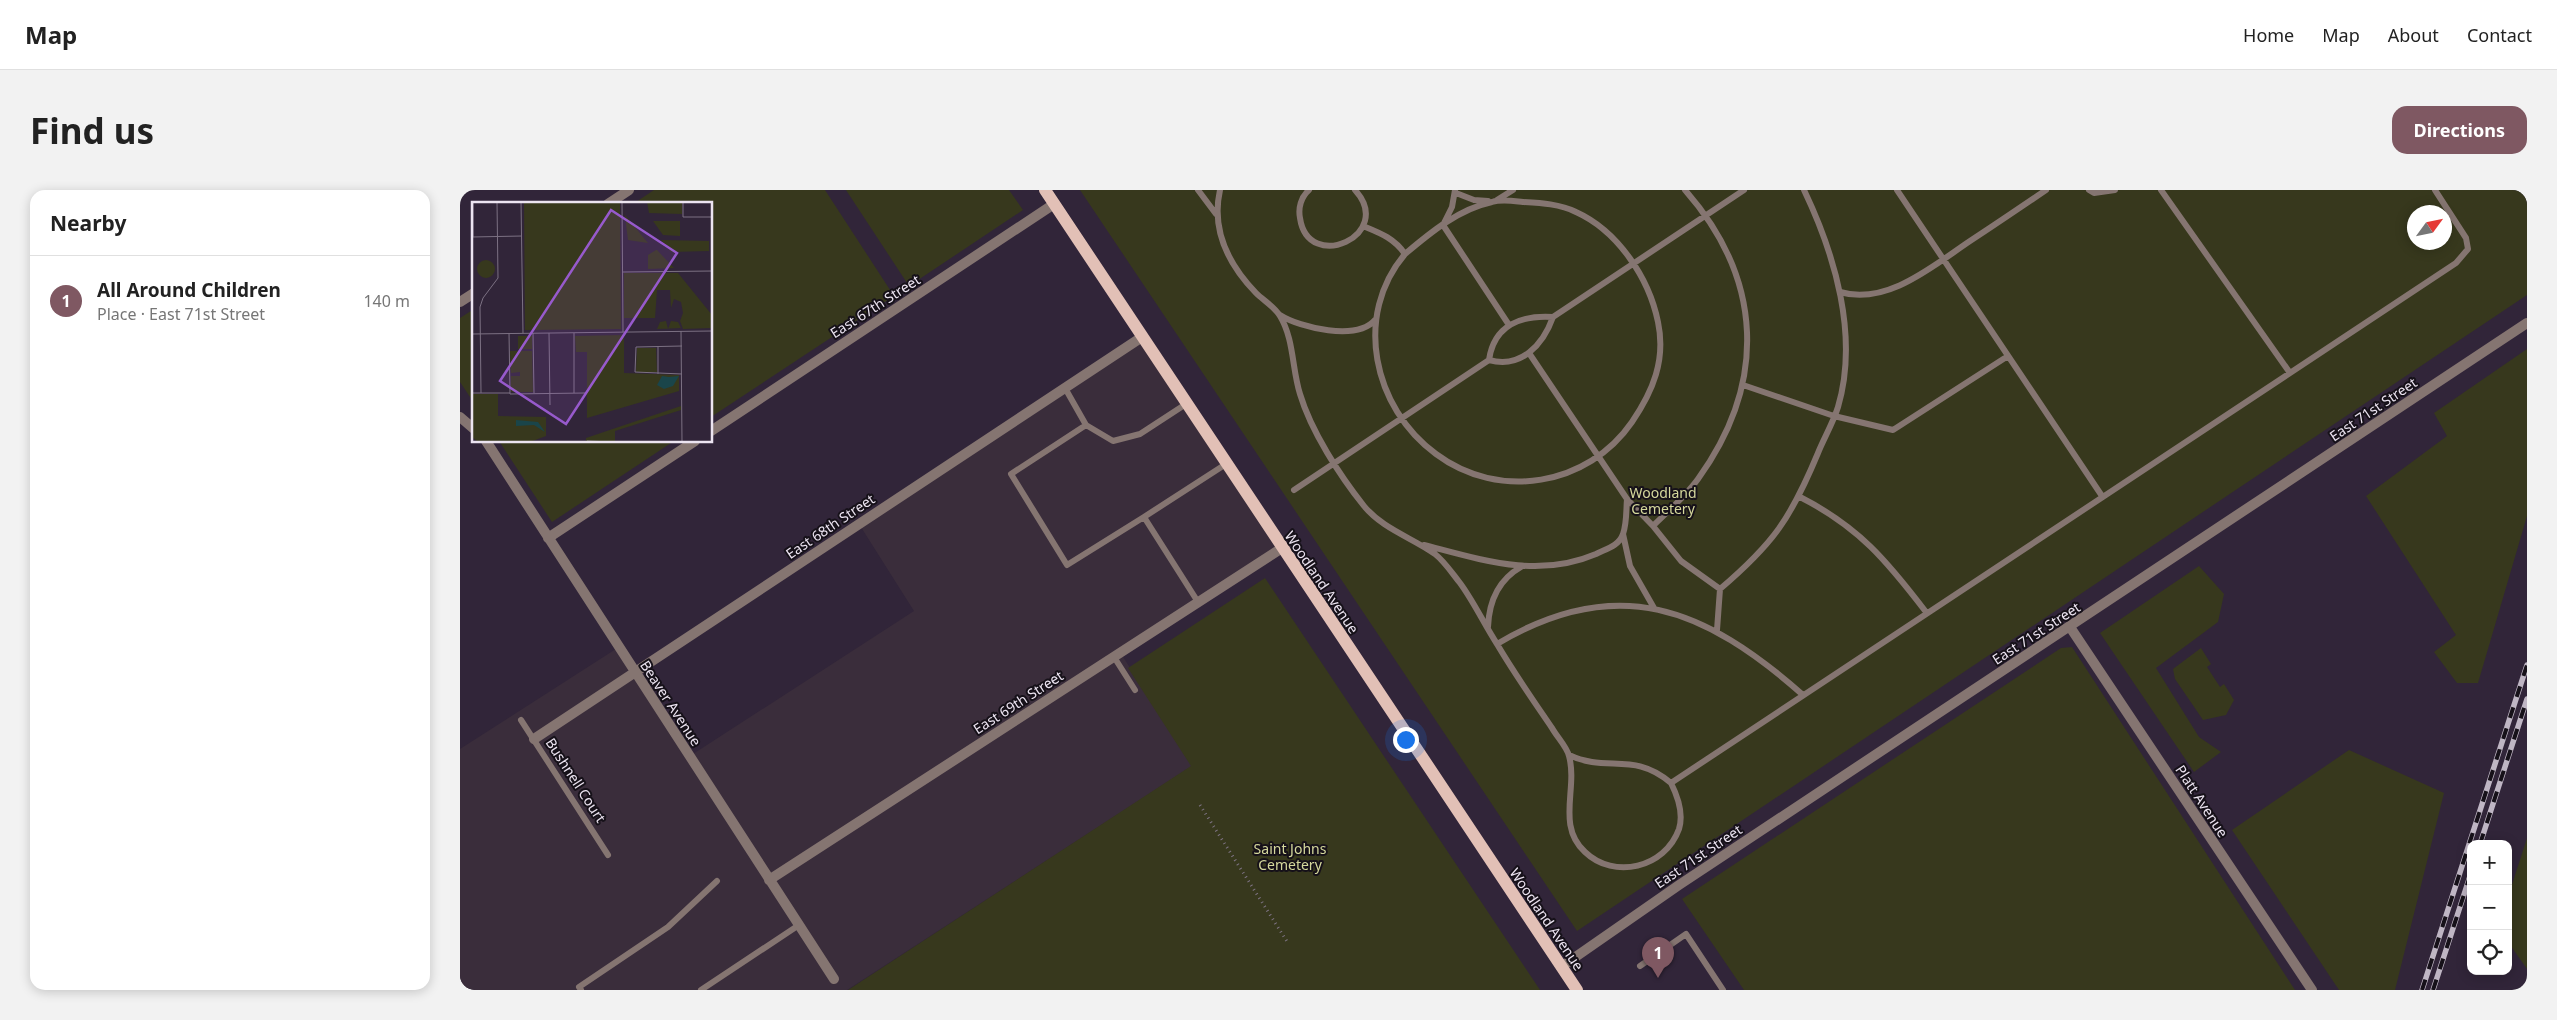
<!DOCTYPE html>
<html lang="en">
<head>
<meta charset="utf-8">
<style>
	body { margin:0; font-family:"Noto Sans",sans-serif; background:#f2f2f2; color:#222 }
	.controls { position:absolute; right:15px; bottom:15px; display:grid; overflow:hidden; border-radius:10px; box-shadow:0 2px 12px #0003 }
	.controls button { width:45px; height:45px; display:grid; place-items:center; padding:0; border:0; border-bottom:1px solid #e0e0e0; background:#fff; color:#222; font:25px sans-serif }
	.compass { position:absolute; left:1947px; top:15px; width:45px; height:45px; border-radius:50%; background:#fff; box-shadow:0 2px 12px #0003; rotate:57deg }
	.you { position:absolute; left:945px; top:549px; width:18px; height:18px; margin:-12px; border:4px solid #fff; border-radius:50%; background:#1a73e8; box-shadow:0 0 0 8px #1a73e833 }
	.badge { display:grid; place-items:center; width:32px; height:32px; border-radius:50%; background:#7f5862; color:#fff; font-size:16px; font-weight:700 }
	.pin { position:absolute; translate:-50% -41px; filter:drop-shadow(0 1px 2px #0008) }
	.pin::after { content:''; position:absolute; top:26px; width:18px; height:15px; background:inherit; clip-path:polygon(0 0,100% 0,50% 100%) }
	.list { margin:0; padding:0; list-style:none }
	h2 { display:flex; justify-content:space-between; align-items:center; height:65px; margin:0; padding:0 20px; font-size:21px }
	h2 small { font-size:16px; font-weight:400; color:#767676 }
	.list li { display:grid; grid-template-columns:32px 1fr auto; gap:15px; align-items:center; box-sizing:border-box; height:90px; padding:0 20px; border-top:1px solid #e0e0e0 }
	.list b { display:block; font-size:19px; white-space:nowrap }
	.list p { margin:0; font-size:16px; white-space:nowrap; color:#767676 }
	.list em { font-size:16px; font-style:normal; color:#767676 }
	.icon { flex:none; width:28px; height:28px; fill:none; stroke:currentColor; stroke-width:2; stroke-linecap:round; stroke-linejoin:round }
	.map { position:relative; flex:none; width:2067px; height:800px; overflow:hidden; border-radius:15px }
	header { display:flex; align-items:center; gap:30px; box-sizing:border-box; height:70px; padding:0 25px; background:#fff; border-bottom:1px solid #e0e0e0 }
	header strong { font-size:24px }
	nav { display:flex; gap:28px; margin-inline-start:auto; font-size:18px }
	.intro { display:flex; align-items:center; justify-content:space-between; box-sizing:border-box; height:120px; padding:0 30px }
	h1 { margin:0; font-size:35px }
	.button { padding:12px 22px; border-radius:15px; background:#7f5862; color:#fff; font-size:18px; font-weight:700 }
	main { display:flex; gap:30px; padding:0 30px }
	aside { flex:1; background:#fff; border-radius:15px; box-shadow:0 2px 12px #0003 }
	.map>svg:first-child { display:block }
	.industrial { fill:#3a2d3b }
	.green { fill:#37381d; fill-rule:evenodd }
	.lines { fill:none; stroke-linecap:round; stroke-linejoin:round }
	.path { stroke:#7f7485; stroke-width:3; stroke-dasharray:1 4; stroke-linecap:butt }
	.service { stroke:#857571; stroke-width:6 }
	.minor { stroke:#857571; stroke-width:10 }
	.tertiary { stroke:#857571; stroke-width:10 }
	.primary { stroke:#e2c0b6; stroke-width:12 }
	.rail-casing { stroke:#bfb6c4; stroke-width:5.5 }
	.rail { stroke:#161119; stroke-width:4; stroke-dasharray:11; stroke-linecap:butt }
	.labels { text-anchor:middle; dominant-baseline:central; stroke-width:4; stroke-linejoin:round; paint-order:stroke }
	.street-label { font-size:14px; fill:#ece4f1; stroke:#161119 }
	.park-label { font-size:14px; fill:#d5d89c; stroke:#161119 }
	.inset-road { fill:none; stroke:#7c7183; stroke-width:1 }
	.view { fill:#975acc; fill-opacity:0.15; stroke:#975acc; stroke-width:2.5 }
	.inset-edge { fill:none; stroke:#ece4f1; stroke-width:2.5 }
</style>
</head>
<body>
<header>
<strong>Map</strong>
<nav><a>Home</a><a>Map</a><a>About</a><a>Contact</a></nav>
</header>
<div class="intro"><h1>Find us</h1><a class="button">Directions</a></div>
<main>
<aside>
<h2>Nearby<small></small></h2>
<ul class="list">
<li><span class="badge">1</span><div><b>All Around Children</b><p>Place · East 71st Street</p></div><em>140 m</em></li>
</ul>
</aside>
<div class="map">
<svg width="2067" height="800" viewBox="0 0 2067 800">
	<rect width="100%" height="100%" fill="#312539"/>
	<!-- industrial -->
	<path class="industrial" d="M682,147L822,358L660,462L732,576L387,800H0V559L159,457L230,566L454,421L399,334Z"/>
	<!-- green -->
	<path class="green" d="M194,0H365L434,106L251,227V14H173Z
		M386,0H549L563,20L449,96Z
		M620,0H2067V105L1117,741ZM1954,22H1984V52H1954Z
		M14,119V213L0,192V128Z
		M2067,159V326L2018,493H1997L1974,462L1996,445L1906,306L1987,246L1974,223Z
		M39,251H214L92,332Z
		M1739,376L1764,404L1758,432L1696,478L1739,547L1761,562L1734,582L1640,443Z
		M805,388L1080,800H388L731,576L668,478Z
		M1612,457L1835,800H1284L1222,709L1601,458Z
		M1741,458L1751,474L1747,477L1760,497L1764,494L1774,510L1766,525L1743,530L1715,489L1713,479Z
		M1889,560L1984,603L1935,800H1879L1772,640Z
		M2067,648V779L2048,752V707Z"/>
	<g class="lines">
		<!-- path -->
		<path class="path" d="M740,615L828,753"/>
		<!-- service -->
		<path class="service" d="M738,0L756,24
			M760,0C751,40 768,74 796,103C803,110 815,117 820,126C834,149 832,179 840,204C851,241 880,286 904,316C923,339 951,347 975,364C985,372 992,383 1000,393C1014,412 1024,434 1037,454C1054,483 1073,510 1092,538C1097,547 1107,557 1109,566C1118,599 1096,635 1125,662C1154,690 1205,678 1219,639C1224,623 1218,607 1211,593L1996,73L2008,59L2006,48L1975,0
			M849,0C841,7 838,18 840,28C848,84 936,45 895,0
			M995,0L992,17L983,35L1049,135
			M1437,0L1642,306
			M1629,0L1634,3L1655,0
			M1701,0L1830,183
			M996,3L1014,10L1028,11
			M1037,10L1053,0
			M903,36C920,43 934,48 945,64C971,42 999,19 1032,12C1042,9 1053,11 1063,12C1081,13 1100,14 1116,22C1158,41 1189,88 1198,132C1206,170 1193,201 1172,232C1128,296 1039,311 976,264C913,218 893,125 945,64
			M1380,102C1427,116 1474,75 1510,51C1536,34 1561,17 1586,0
			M820,125C840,138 897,151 915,130
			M1069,163L1167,309L1193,336C1208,321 1225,307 1238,289C1307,193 1304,90 1225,0
			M1029,170C1061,179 1083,155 1093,127
			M1283,195L1374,226L1433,240L1548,166
			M605,198L626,235L551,284L607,375L684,327L738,412
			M626,235L653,251L680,244L726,214
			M834,300L1029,170C1034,135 1061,125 1093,127L1284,0
			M1340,307C1399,337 1427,371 1466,422
			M684,327L766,274
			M1193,336L1221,371L1260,399C1314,353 1331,328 1358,263C1364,248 1373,233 1378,217C1399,146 1375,65 1344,0
			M1163,344L1170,376L1194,418
			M964,355C1022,370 1078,389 1136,364C1146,359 1159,356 1163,344C1167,333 1166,320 1167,309
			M1028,437C1029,412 1038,390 1061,377
			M1257,440L1260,399
			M1037,454C1157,382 1245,418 1343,505
			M654,467L675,500
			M61,530L148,665
			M1109,565C1147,583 1174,561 1211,593
			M1180,776L1226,744L1263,800
			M121,800L119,797L208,737L257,691
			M241,800L339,735"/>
		<!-- minor -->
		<path class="minor" d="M148,14L169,0
			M0,112L14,103
			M0,227L14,239
			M251,241L594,14
			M26,251L374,789
			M88,348L235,251
			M1610,437L1852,800
			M74,549L682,147
			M309,690L822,358"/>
		<!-- tertiary -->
		<path class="tertiary" d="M1101,777L1219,695L2067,133"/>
		<!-- primary -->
		<path class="primary" d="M585,0L1117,800"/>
		<defs>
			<path id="rail" d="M2020,654L2067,509
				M1962,800L2067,475
				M1973,800L2011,683"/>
		</defs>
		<!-- rail casing -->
		<use href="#rail" class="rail-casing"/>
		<!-- rail -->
		<use href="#rail" class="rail"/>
	</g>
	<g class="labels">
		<!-- street labels -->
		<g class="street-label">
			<text transform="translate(415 116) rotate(-33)">East 67th Street</text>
			<text transform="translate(1913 219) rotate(-34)">East 71st Street</text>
			<text transform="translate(370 336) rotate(-34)">East 68th Street</text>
			<text transform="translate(862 392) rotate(56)">Woodland Avenue</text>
			<text transform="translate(1576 443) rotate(-33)">East 71st Street</text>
			<text transform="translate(558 512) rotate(-33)">East 69th Street</text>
			<text transform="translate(211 513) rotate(57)">Beaver Avenue</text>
			<text transform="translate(116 590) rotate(57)">Bushnell Court</text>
			<text transform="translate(1742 611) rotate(57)">Platt Avenue</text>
			<text transform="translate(1238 666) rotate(-34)">East 71st Street</text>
			<text transform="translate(1087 729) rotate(56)">Woodland Avenue</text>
		</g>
		<!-- park labels -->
		<g class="park-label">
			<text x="1203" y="302">Woodland<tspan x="1203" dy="16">Cemetery</tspan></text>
			<text x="830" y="658">Saint Johns<tspan x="830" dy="16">Cemetery</tspan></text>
		</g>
	</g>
	<!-- overview -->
	<g transform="translate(12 12)">
		<rect width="240" height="240" fill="#312539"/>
		<path d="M52,0H148L149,127L53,128ZM210,0V12L177,11L175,0ZM152,7L153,13L176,41L156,38ZM181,19H208V34L191,33ZM189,38L237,39V49L199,50ZM184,48H185L202,66L176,67V53ZM5 67a9 9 0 1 1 18 0a9 9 0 1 1-18 0ZM206,71L240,113V126L211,127L208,119L211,111L209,100L202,97L199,106L198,88H185L183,116H152V71ZM194,119L196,127L199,119L206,120L209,126L185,127L188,120ZM152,133V171L207,173V189L115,216V150H104L103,134ZM46,134H60V147H46ZM165,146H184L185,170H164ZM38,149H60L61,190H39V174H48V170L39,171ZM0,192H26V214L74,215V234L58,240H6L0,235ZM209,204V208L143,229V240L114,239V236Z" fill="#37381d"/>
		<path d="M190,174L197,175L207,174L201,184L192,187L185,183ZM44,218L66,220L73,230L62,223L44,224Z" fill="#1a454a"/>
		<path class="inset-road" d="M1,0V35M49,0L51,131M150,0L151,130M211,0V15H240M0,35L50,34M151,70L240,69M209,129L210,240M37,131L38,192L113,191M61,131L62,191M77,131L78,203M0,132L240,129M186,144V172M210,144L164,145L163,170L210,172M0,191H38M9,191L8,105L11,96L26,76L25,0M102,191V131M115,239L140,240"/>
		<path class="view" d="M139,8L205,51L94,222L28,179Z"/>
		<rect width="240" height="240" class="inset-edge"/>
	</g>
</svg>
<div class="controls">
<button>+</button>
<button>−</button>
<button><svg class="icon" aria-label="locate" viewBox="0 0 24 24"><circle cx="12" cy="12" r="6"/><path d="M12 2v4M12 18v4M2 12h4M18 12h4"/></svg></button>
</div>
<svg class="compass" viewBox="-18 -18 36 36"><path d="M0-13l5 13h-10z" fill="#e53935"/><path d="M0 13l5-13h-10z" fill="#767676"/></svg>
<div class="you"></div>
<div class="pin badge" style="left:1198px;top:788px">1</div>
</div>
</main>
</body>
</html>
